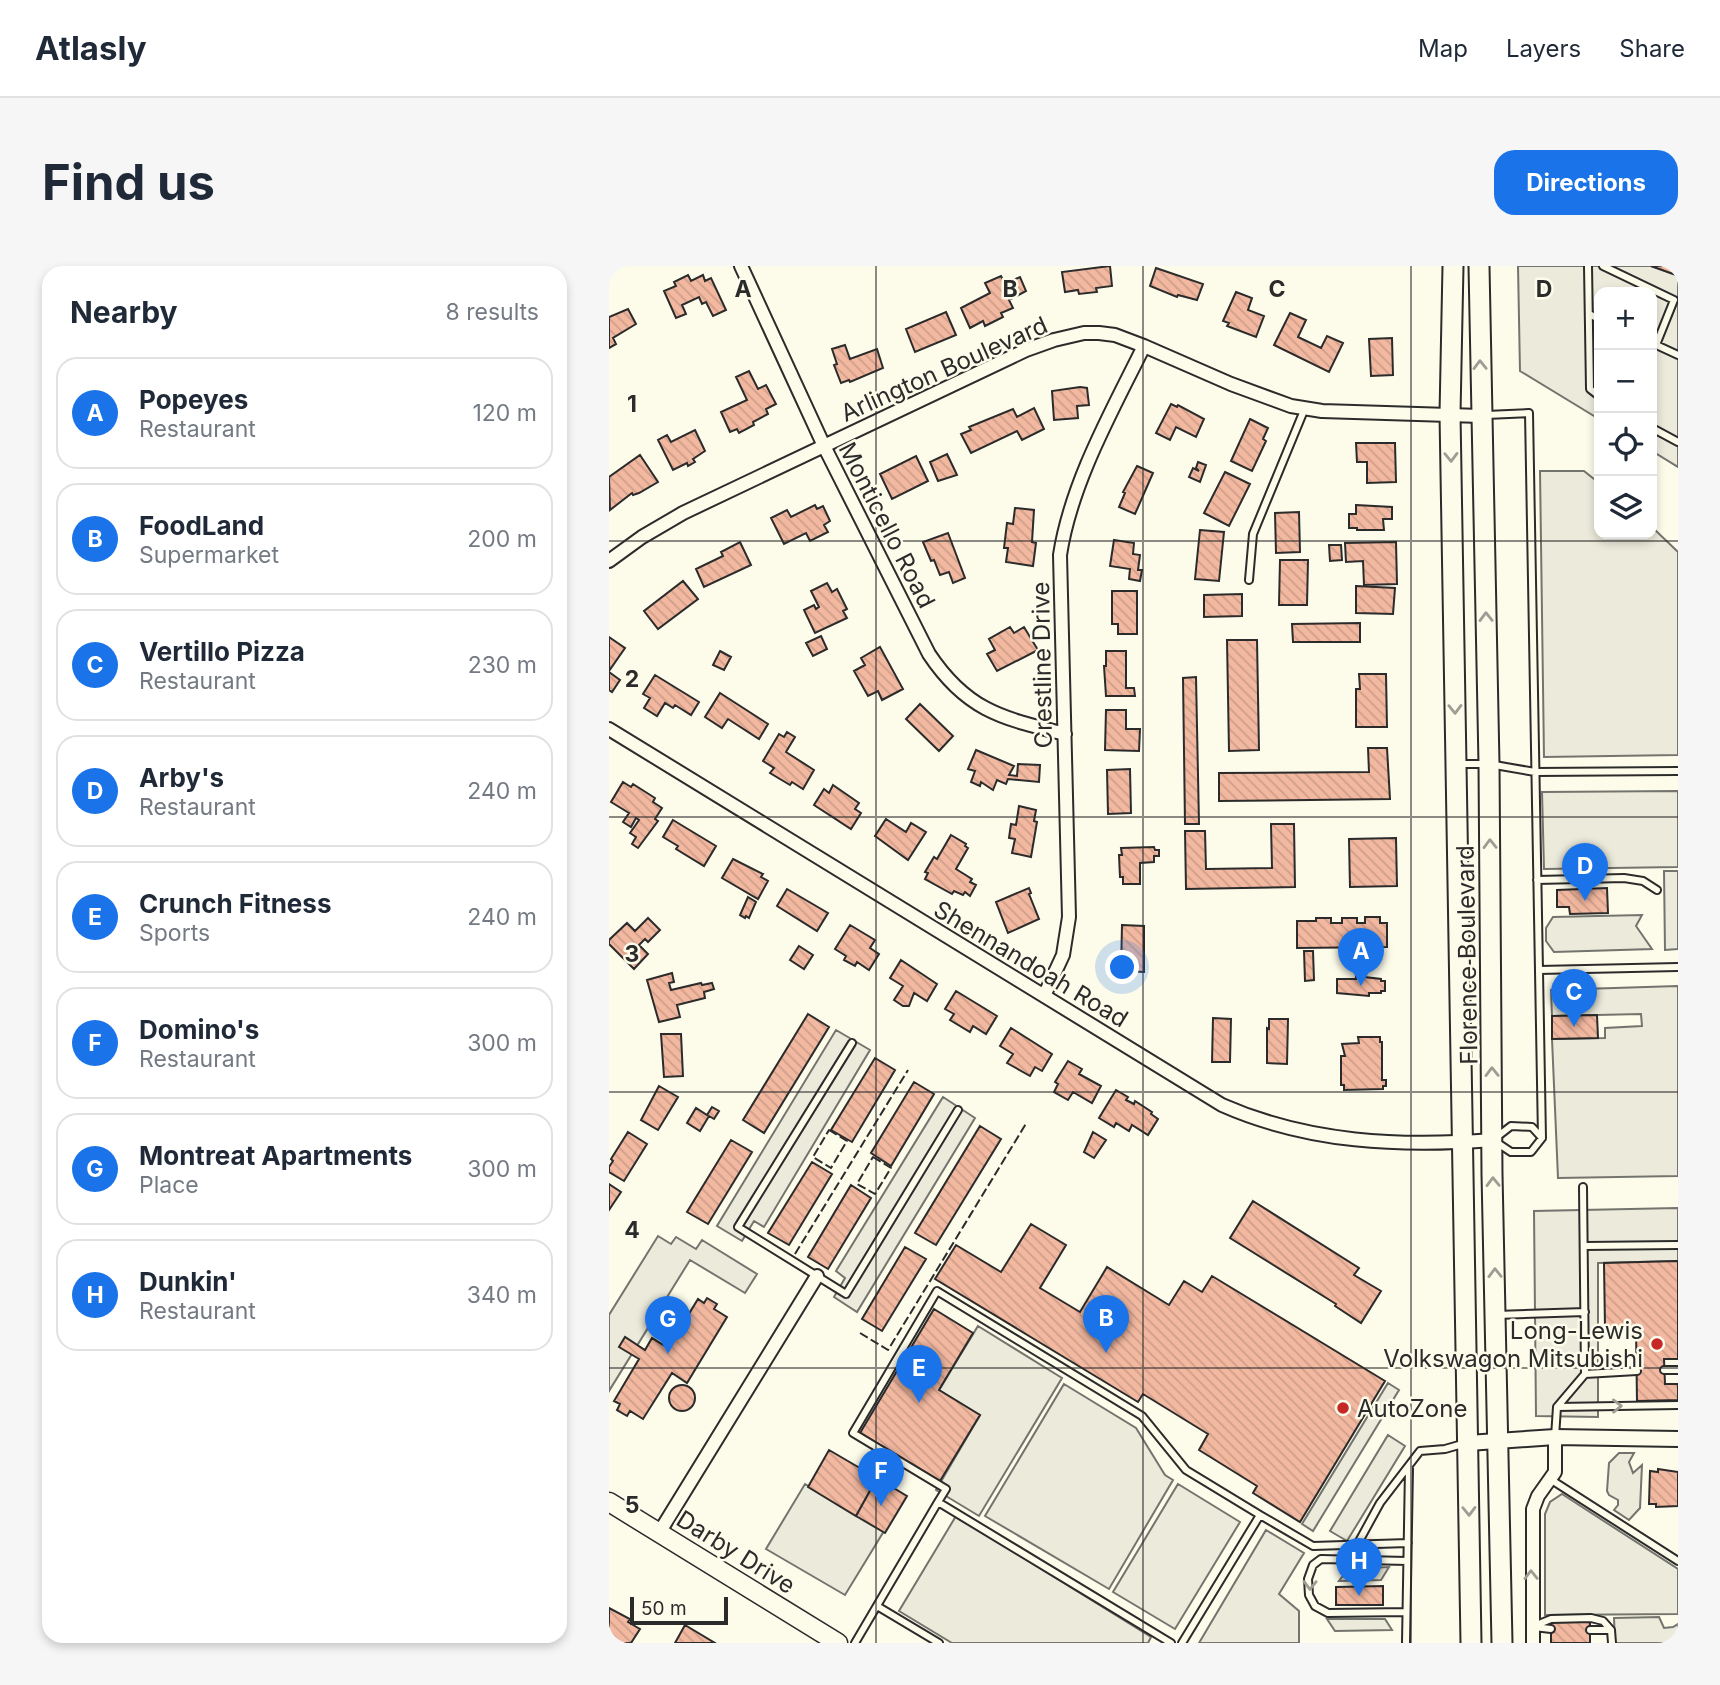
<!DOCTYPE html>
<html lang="en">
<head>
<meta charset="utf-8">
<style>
	body { margin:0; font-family:Inter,sans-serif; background:#f6f6f7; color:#1f2937 }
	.controls { position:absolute; right:21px; top:21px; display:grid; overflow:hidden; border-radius:14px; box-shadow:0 4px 10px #0003 }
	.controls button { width:63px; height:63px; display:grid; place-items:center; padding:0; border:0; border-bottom:2px solid #e0e1e3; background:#fff; color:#1f2937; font:35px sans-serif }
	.scale { position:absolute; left:21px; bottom:18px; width:98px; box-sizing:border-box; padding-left:7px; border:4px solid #2b2b2b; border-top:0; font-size:19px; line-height:24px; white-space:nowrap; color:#2b2b2b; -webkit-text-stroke:5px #fdfbea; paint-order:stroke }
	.you { position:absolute; left:514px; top:702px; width:24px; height:24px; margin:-18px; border:5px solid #fff; border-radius:50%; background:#1a73e8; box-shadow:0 0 0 10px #1a73e833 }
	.badge { display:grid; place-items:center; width:46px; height:46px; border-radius:50%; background:#1a73e8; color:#fff; font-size:23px; font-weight:700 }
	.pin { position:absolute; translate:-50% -58px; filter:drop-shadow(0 2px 4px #0008) }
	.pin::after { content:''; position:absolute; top:37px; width:24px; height:21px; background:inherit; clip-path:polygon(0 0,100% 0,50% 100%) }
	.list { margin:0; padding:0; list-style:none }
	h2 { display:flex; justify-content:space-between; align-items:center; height:91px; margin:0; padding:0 28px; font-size:30px }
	h2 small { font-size:23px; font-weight:400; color:#747a83 }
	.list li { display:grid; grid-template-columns:46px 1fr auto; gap:21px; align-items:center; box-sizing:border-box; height:112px; margin:0 14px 14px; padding:0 14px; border:2px solid #e0e1e3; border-radius:21px }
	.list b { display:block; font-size:26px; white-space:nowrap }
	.list p { margin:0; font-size:23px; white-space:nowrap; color:#747a83 }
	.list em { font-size:23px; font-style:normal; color:#747a83 }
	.icon { flex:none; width:38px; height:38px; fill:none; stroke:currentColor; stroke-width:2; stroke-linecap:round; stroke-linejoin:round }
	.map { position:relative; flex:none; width:1069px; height:1377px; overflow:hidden; border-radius:21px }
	header { display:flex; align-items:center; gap:42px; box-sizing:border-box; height:98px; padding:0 35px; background:#fff; border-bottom:2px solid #e0e1e3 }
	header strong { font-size:33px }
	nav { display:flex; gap:38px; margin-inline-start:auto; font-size:24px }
	.intro { display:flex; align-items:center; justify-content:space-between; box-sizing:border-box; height:168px; padding:0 42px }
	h1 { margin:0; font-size:49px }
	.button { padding:18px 32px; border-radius:21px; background:#1a73e8; color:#fff; font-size:24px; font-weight:700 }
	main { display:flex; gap:42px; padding:0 42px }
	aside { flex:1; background:#fff; border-radius:21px; box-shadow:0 4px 10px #0003 }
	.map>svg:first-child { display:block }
	.parking { fill:#eceadb; stroke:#74746e; stroke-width:2 }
	.building { fill:url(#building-back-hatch); stroke:#2b2b2b; stroke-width:2 }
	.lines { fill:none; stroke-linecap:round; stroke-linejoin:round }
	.service-casing { stroke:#2b2b2b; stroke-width:10 }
	.minor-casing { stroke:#2b2b2b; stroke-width:16 }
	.tertiary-casing { stroke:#2b2b2b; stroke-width:18 }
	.secondary-casing { stroke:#2b2b2b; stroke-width:21 }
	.trunk-casing { stroke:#2b2b2b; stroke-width:23 }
	.service { stroke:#fdfbea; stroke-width:6 }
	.minor { stroke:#fdfbea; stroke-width:12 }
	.tertiary { stroke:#fdfbea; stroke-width:14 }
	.secondary { stroke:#fdfbea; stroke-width:18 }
	.trunk { stroke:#fdfbea; stroke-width:19 }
	.fence { stroke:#2b2b2b; stroke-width:2; stroke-dasharray:9 3.5; stroke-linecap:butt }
	.oneway { stroke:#9e9d94 }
	.grid { fill:none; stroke:#2b2b2b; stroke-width:2; stroke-opacity:0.55 }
	.poi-dot { fill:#c62828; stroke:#fdfbea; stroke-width:2.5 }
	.labels { text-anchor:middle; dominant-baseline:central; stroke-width:5; stroke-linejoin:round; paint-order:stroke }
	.street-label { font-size:24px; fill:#2b2b2b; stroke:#fdfbea }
	.poi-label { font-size:24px; fill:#2b2b2b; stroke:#fdfbea; text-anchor:end }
	.grid-label { font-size:23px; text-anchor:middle; font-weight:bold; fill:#2b2b2b; stroke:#fdfbea; stroke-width:5; stroke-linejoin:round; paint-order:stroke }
</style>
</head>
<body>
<header>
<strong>Atlasly</strong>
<nav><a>Map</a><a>Layers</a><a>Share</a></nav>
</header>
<div class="intro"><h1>Find us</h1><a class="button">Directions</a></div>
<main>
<aside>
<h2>Nearby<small>8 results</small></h2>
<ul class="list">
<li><span class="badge">A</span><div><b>Popeyes</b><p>Restaurant</p></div><em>120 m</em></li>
<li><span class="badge">B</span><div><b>FoodLand</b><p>Supermarket</p></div><em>200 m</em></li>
<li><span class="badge">C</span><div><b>Vertillo Pizza</b><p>Restaurant</p></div><em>230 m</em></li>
<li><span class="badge">D</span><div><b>Arby's</b><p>Restaurant</p></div><em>240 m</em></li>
<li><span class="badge">E</span><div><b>Crunch Fitness</b><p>Sports</p></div><em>240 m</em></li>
<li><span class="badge">F</span><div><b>Domino's</b><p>Restaurant</p></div><em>300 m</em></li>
<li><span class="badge">G</span><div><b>Montreat Apartments</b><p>Place</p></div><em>300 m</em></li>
<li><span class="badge">H</span><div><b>Dunkin'</b><p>Restaurant</p></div><em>340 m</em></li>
</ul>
</aside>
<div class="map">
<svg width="1069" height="1377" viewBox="0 0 1069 1377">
	<defs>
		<pattern id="building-back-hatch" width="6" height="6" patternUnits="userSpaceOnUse" patternTransform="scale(1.75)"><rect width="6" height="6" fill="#f2b8a0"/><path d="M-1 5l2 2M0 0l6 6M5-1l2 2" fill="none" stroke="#d09e8a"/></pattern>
	</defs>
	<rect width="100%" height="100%" fill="#fdfbea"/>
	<!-- parking -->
	<path class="parking" d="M909,0H1042L1067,9L1069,4V201L1043,185V26H990V153L911,105Z
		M931,205H975L990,217V268H1043V261L1069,286V489L935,491Z
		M1069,525V601L935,603L933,526Z
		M1055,605H1069V683L1056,684Z
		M1033,649L1027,660L1043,683L945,686L937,675V662L944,651Z
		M1069,720V910L949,912L943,773L996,772V762L1033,760L1032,748L943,750L942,724Z
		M227,764L261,784L155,961L145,955L133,975L108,960Z
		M334,831L366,852L248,1046L225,1031L236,1012L227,1005Z
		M1069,942V995L989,997V1151L927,1150L925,945Z
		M49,970L62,978L67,971L87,983L93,974L148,1008L136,1027L81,994L0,1125V1049Z
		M369,1060L453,1112L370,1250L327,1224L371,1149L330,1124Z
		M779,1117L790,1124L704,1265L693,1258Z
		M455,1118L527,1162L556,1209L564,1214L500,1323L376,1250Z
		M779,1169L796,1180L738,1275L721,1265Z
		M1010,1187H1025L1020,1196L1024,1207L1033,1199L1031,1242L1020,1254L1005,1244L1009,1239V1234L1000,1229L998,1225L1000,1197Z
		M196,1218L275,1265L236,1329L157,1283Z
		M569,1218L631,1256L566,1363L504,1326Z
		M953,1228L1069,1303V1348L936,1349V1248L941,1236Z
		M347,1250L542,1371L539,1377H343L290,1345Z
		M657,1264L695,1287L670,1328L690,1345V1377H590Z
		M780,1301L772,1314L730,1315L739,1303Z
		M1050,1351L1055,1362L1064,1361L1069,1358V1377H1006L1005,1352Z
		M718,1353H776L783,1364L726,1365Z"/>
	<!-- building -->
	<path class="building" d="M501,0L503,20L487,22L488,26L470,28L469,24L456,26L453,6Z
		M1042,0H1069V4L1067,9Z
		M547,2L594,18L588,34L569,29L568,31L541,20Z
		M79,9L82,15L94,9L96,15L102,12L117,44L104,50L97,36L93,38L90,31L73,39L77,48L67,52L55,25L67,20L65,16Z
		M392,10L396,18L411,11L417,25L400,34L404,42L392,47L394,51L376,60L374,55L361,62L352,42L381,27L376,17Z
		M627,26L643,32L639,44L655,50L647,71L618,60L620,57L614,55Z
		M19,43L27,58L4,72L7,78L0,82V51Z
		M337,46L347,69L306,86L297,63Z
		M681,47L697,54L689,71L712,82L718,70L734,77L720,106L665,79Z
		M783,72L784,109L762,110L760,73Z
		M236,79L241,93L268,83L274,102L241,116L240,114L232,117L225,99L228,98L223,83Z
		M140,105L149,123L157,119L167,138L157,143L159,148L144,156L145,159L130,167L128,163L121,166L112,146L138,134L127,111Z
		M471,121L478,122L480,139L468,140L469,152L445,154L443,125Z
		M562,138L568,141L569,139L595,153L587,171L567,161L561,174L547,167Z
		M425,142L435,163L413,174L408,165L362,187L352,168L362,164L360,161L404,143L408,151Z
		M641,153L659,162L654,173L657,175L643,205L622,195Z
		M86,164L96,185L84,193L86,196L79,200L78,197L64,204L49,174L58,169L62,176Z
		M747,177H786L787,216L758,217V196H748Z
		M338,188L348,209L329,215L321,196Z
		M31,189L49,216L30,227L24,229L23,227L1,244L0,211Z
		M307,190L319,215L283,233L271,208Z
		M589,196L597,199L591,216L580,211L584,202L590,205L587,202Z
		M528,200L544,207L526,248L510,241L516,227L514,226Z
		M616,206L641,218L620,260L595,247Z
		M206,239L208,243L214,240L221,255L215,259L219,266L201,275L197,267L175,278L162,252L178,244L182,251Z
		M747,239L783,241V253H774L775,264H748V262H740V248H747Z
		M406,242L425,244L423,276L427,277L424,300L397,296L399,282H395L398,257L404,258Z
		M690,246L691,286L667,287L666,247Z
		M591,264L615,266L610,315L586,313Z
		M339,267L356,312L344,317L340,306L331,309L325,294L322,295L314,276Z
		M505,274L525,277L524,288L531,289L529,304H533L531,315L520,313L521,303L501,300Z
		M131,276L142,299L95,321L87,303L114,290L112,286Z
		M787,276L788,318L755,319L754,295L737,296L736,277Z
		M720,279H732L733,294L721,295Z
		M671,294H699L698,339H670Z
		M74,315L89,333L49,363L35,345Z
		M218,317L223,326L228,323L238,343L234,345L238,352L206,367L195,344L205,339L207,343L210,341L202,325Z
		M747,320L786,322L784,348L747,347Z
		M503,325H528V368H509V358H503Z
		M633,328V350L595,351V329Z
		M751,357V376H684L683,358Z
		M401,361L405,367L415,361L429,384L388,405L378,388L386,384L380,373Z
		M212,370L218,383L204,390L197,377Z
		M0,371L16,382L0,405Z
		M618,374H648L650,484L620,485Z
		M271,381L294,423L273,434L269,425L259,430L245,405L256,399L252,392Z
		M111,385L122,391L115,404L104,399Z
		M497,385H517V422H525L526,430H497L495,400H497Z
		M0,406L11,414L3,426L0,424Z
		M750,408H777L778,461H747V423H751Z
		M46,409L90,436L82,449L66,439L64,442L56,437L48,450L35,442L41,432L34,428Z
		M587,411L590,558H576L574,412Z
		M111,427L159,458L150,473L119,453L113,462L96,451Z
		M311,438L344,470L330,485L297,453Z
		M497,444H517V463H531L530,485L496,484Z
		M178,466L186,471L177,486L205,504L194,523L183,516L181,519L161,507L165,502L154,495L170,468L175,471Z
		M759,482H778L781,533L610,535V507L760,506Z
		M367,484L405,500L400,509L408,510L409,498L431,499L430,516L399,513L397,518L388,514L384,524L372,516L371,520L362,516L366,505L359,503Z
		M521,503L522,547L499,548L498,504Z
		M14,516L22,521L24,518L46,532L44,536L53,542L46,553L49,555L29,582L23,578L27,571L21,567L30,554L27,552L22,561L14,556L20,547L2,536Z
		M224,519L250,537L246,543L252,547L242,563L205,539L215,523L220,527Z
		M410,540L427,544L425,555L428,556L422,591L403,587L406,573L400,572L402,558L407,559Z
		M277,553L297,566L302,557L317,566L299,594L266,570Z
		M64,554L107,580L95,600L67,583L69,580L54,571Z
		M662,558H685L686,621L577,623L576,565H596L597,603L663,602Z
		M342,569L357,578L356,580L359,582L347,603L363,613L361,616L367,619L361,630L356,626L354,629L345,625L343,628L316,613L319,607L316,606L325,591L328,593Z
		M787,572L788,620L741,621L740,573Z
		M545,581L546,584H550V590H545V596L531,597V618H514V611H511L510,589H513L512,582Z
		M124,593L154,608L152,611L159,615L149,633L113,612Z
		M420,622L422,627L420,628L430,653L399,667L387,636Z
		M998,622L999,647L961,648L960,641H948V624Z
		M178,623L219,647L208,665L168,640Z
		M139,631L147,636L140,652L137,650L136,652L131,649Z
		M756,651H771V657H778V681L688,682V655H707V652H722V657H733V652H748V657H756Z
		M39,652L51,664L39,676L36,673L30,679L39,688L25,703L0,678V674L18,657L26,665Z
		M241,659L266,674L261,682L270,688L260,704L248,696L246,700L235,694L237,690L226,683Z
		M513,659L535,660V706L512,705Z
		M190,680L204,689L195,703L181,694Z
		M695,685H704L705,714L696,715Z
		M292,694L328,718L318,735L305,727L300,740H294L285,734L294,720L281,712Z
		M63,707L65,716L60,717L62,724L92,717L93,719L103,717L105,723L95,726L96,732L68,739L71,751L50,756L38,714Z
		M747,710L772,713V715H776V725H772V727H760V730L728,727V713H747Z
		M347,725L388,750L377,768L364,760L361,766L341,754L345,748L336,743Z
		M199,748L220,761L155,867L134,854Z
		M988,749L989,772L943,773V750Z
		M604,752L622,753L621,796H603Z
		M660,753H679L678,798L658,797V762L660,763Z
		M402,762L443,788L433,805L426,801L421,810L398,797L404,788L391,780Z
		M52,768H72L74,810L55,811Z
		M749,771H771V776H773V814H777V820H774V823L735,824V819H732V790H736L733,778L750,777Z
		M266,792L286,804L243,876L222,864Z
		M459,795L473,803L470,808L492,820L483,837L464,826L459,834L445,826L449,818L446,816Z
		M305,816L325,828L282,900L262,887Z
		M50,820L69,831L49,864L32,854Z
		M507,824L519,831L517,834L525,838L526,835L543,846L542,848L549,853L539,869L523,859L520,865L507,857L505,861L490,852Z
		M103,841L110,845L105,853L100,850L91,865L78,857L87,842L98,849Z
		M371,860L392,873L327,979L306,967Z
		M19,866L38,878L15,915L0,906V901L4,895L2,893Z
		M484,866L497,874L485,892L475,886Z
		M122,874L143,886L99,958L78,946Z
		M203,896L223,908L180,979L159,967Z
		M0,918L12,926L0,944Z
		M242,919L262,932L219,1003L199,991Z
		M644,935L750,1002L745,1009L772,1025L752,1057L726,1040L727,1038L621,972Z
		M422,958L457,979L431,1022L471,1046L498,1001L560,1039L575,1015L593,1026L603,1010L776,1115L691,1256L644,1227L648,1220L590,1184L599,1168L534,1128L529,1136L326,1013L347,979L392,1006Z
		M296,981L317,993L273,1065L253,1053Z
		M1069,995V1093H1055L1056,1118H1069V1134L1028,1135L1027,1062H996L995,997Z
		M98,1032L108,1038L105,1043L118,1051L78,1117L63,1107L34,1153L21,1145L18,1150L8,1144L11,1138L5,1135L30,1093L10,1081L16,1071L36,1084L43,1072L59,1082L89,1033L95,1037Z
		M325,1043L364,1067L330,1124L371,1149L331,1215L251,1167Z
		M60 1132a13 13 0 1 1 26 0a13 13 0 1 1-26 0Z
		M220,1184L268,1212L247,1250L199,1221Z
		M1049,1203L1069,1206V1240L1047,1241V1238H1040L1041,1205L1049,1206Z
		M268,1212L298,1230L276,1267L247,1250Z
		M774,1320V1339H727V1321Z
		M0,1342L21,1353L19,1356L31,1363L22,1377H0Z
		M981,1354V1377H942V1355Z
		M76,1359L106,1377H66Z"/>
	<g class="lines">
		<defs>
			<path id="service" d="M979,0L981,123L990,130
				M994,0L1065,34L1047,79
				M980,48L990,53
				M1043,77L1069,89
				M877,149L920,147L933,872L922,886H902L884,874L902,860L923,861L933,872
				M1043,162L1069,176
				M640,314L644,268L696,142
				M849,498H880L926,506L1069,505
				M928,614L1015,612L1034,615L1048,624
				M930,704L1069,701
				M243,777L129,961L237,1028L349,844
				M976,980L1069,979
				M887,1049L976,1046
				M1055,1104H1069
				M976,1108L1028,1105
				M948,1141L1069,1139
				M946,1171L948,1141L976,1108L974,921
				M941,1213L1069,1295
				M329,1236L337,1223L244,1167L328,1025L533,1150L577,1204L651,1249
				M748,1279L771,1237L811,1185L836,1183L857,1177
				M268,1340L330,1377
				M797,1346L719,1347L706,1340L700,1329L699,1313L704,1299L712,1293L798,1295
				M925,1360L942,1353L982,1352L994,1355L1002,1364L1003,1377
				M925,1361L942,1363
				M981,1364H1002
				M246,1377L329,1236L562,1377
				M573,1377L651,1249L704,1280L799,1277
				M797,1377L800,1202"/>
			<path id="minor" d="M132,0L215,180L320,388C358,445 393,452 456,468
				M0,295L33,271L74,247L417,84L445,74L475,67H490L506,69L535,80L622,118L682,140L713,145L872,150
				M0,463L613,839C699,877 791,881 884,874
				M435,730L454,689L460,651L451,289C462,217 503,145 535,80
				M50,1267L208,1010
				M924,1377V1243L929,1230L946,1206V1171"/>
			<path id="tertiary" d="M859,1177L946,1171L1069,1173"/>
			<path id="secondary" d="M0,1236L229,1377"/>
			<path id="trunk" d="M844,0L841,148L862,1377
				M870,0L880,498L883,908L893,1377"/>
		</defs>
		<!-- service casing -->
		<use href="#service" class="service-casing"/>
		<!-- minor casing -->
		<use href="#minor" class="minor-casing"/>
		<!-- tertiary casing -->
		<use href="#tertiary" class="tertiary-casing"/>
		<!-- secondary casing -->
		<use href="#secondary" class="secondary-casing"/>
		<!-- trunk casing -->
		<use href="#trunk" class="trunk-casing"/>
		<!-- service -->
		<use href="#service" class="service"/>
		<!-- minor -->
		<use href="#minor" class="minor"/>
		<!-- tertiary -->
		<use href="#tertiary" class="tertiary"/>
		<!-- secondary -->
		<use href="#secondary" class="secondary"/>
		<!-- trunk -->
		<use href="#trunk" class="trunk"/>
		<!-- fence -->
		<path class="fence" d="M220,864L238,875L222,902L204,891Z
			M264,891L282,902L266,928L248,918Z
			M186,988L299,804
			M251,1067L279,1084L418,856"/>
	</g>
	<!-- one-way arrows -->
	<defs><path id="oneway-chevron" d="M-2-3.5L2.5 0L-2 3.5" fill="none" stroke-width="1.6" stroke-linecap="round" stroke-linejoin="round" transform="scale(1.75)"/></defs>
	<g class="oneway">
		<use href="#oneway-chevron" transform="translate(871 99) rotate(-91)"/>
		<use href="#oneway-chevron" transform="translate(842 191) rotate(89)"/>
		<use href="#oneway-chevron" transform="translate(877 351) rotate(-91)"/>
		<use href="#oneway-chevron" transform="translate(846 443) rotate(89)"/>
		<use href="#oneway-chevron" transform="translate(881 578) rotate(-91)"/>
		<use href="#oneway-chevron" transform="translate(883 806) rotate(-91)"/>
		<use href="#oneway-chevron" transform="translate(884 916) rotate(-91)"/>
		<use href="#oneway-chevron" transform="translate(886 1007) rotate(-91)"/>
		<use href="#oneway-chevron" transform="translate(1008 1140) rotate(-1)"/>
		<use href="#oneway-chevron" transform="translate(860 1245) rotate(89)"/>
		<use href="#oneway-chevron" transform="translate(922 1309) rotate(-91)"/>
		<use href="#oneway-chevron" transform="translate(701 1319) rotate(91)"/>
	</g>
	<!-- grid -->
	<path class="grid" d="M267,0V1377M534,0V1377M802,0V1377M0,275H1069M0,551H1069M0,826H1069M0,1102H1069"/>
	<!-- markers -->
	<g class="poi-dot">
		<circle cx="1048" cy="1078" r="7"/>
		<circle cx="734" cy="1142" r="7"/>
	</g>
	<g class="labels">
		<!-- street labels -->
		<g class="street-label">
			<text transform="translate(335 103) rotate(-24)">Arlington Boulevard</text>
			<text transform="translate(278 259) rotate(63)">Monticello Road</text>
			<text transform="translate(433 399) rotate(-91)">Crestline Drive</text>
			<text transform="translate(858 689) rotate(-91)">Florence Boulevard</text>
			<text transform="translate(422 698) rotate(31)">Shennandoah Road</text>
			<text transform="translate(127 1286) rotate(32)">Darby Drive</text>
		</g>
		<!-- poi labels -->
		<g class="poi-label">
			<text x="1034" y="1064">Long-Lewis<tspan x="1034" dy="28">Volkswagon Mitsubishi</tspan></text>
			<text x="748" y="1142" text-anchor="start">AutoZone</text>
		</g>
	</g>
	<g class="grid-label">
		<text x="134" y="31">A</text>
		<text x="401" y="31">B</text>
		<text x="668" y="31">C</text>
		<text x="935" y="31">D</text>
		<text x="23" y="146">1</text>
		<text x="23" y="421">2</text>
		<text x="23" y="696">3</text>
		<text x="23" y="972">4</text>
		<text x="23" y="1247">5</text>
	</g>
</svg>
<div class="controls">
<button>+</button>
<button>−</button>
<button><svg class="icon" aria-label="locate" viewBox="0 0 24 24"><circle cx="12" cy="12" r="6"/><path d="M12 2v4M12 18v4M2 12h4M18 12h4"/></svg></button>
<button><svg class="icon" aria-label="layers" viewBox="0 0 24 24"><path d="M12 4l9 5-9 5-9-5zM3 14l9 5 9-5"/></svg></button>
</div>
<div class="scale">50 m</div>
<div class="you"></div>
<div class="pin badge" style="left:752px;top:720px">A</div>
<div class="pin badge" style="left:497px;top:1087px">B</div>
<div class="pin badge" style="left:965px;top:761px">C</div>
<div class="pin badge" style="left:976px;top:635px">D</div>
<div class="pin badge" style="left:310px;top:1137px">E</div>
<div class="pin badge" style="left:272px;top:1240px">F</div>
<div class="pin badge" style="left:59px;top:1088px">G</div>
<div class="pin badge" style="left:750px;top:1330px">H</div>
</div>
</main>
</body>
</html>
